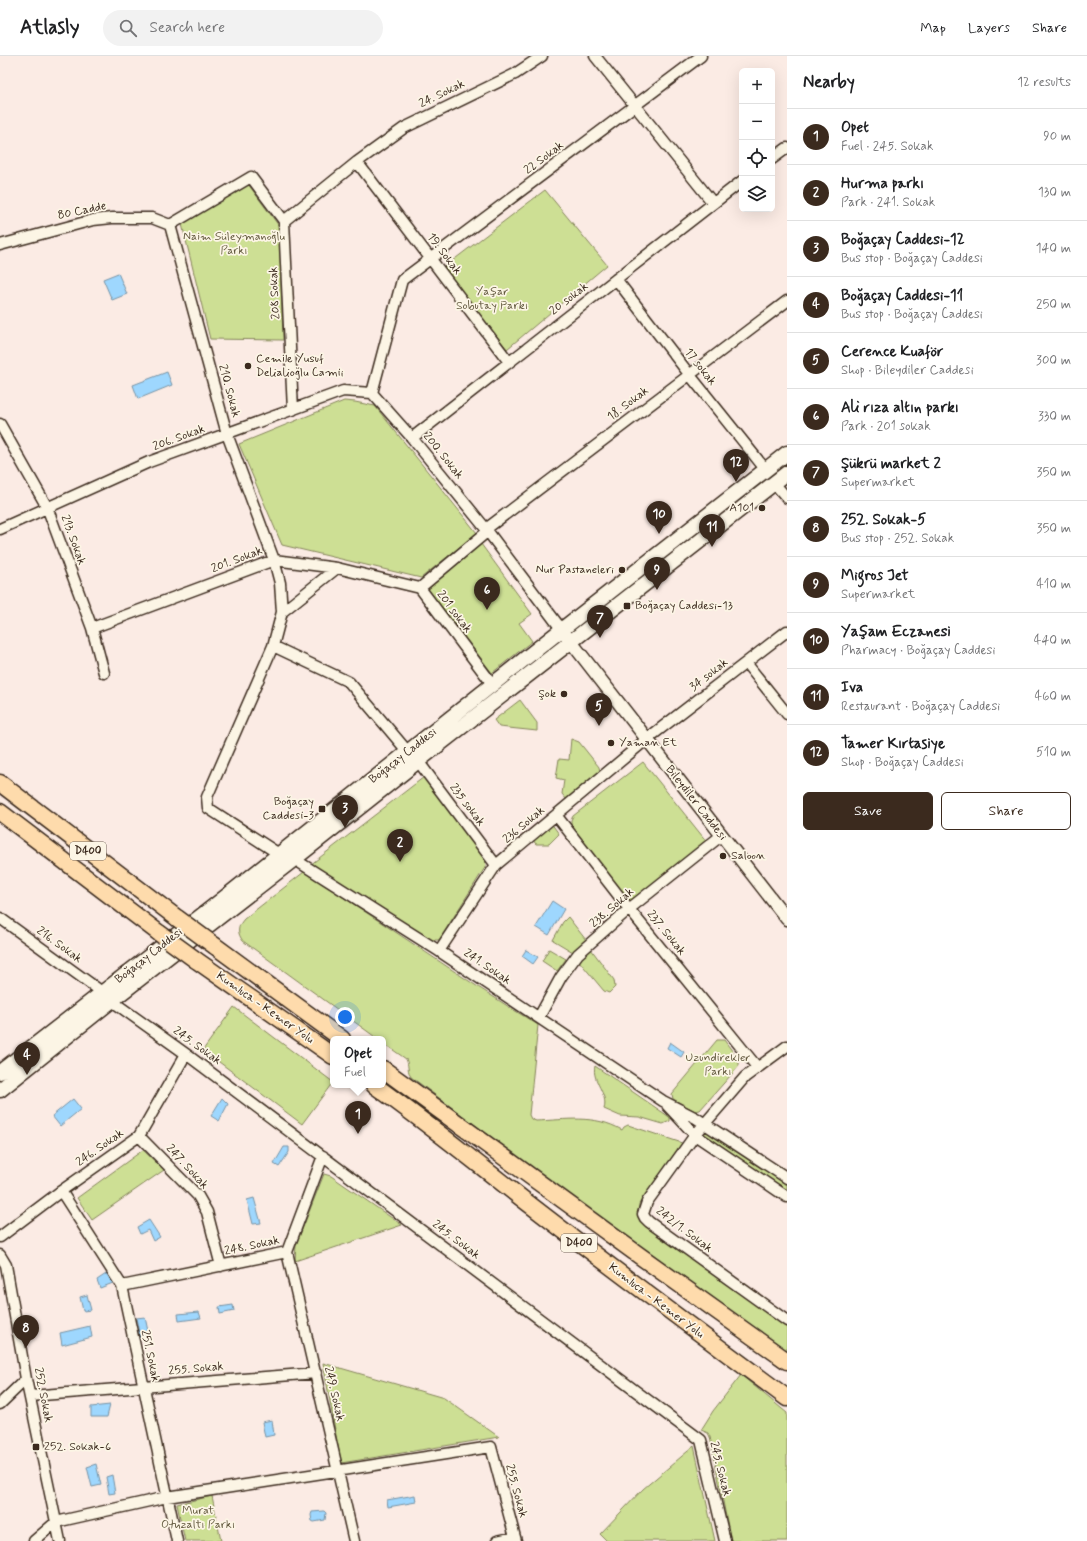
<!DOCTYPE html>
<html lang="en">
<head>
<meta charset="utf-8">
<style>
	body { margin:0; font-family:Mynerve,sans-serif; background:#f2f2f2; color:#202124 }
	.controls { position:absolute; right:12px; top:12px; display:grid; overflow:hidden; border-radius:6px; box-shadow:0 4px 16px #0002 }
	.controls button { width:36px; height:36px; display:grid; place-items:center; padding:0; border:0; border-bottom:1px solid #e0e0e0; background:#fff; color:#202124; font:20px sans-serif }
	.you { position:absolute; left:345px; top:961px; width:14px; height:14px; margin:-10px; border:3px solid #fff; border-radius:50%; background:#1a73e8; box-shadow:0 0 0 6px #1a73e833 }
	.badge { display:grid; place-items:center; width:26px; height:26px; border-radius:50%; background:#3b2a1e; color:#fff; font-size:13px; font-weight:700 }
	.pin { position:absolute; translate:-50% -33px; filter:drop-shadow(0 1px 2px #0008) }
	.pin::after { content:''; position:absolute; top:21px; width:14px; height:12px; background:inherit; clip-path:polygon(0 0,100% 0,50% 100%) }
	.popup { position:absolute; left:330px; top:980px; width:56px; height:52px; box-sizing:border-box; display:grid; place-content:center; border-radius:6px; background:#fff; filter:drop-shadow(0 1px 3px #0005); font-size:13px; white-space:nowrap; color:#757577 }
	.popup b { font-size:15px; color:#202124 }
	.popup::after { content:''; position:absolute; left:50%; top:100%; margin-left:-8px; border:8px solid transparent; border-top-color:#fff }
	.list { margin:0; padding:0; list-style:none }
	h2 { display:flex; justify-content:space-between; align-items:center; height:52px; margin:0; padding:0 16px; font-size:17px }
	h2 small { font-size:13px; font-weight:400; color:#757577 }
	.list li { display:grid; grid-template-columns:26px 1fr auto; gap:12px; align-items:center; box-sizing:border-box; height:56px; padding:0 16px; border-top:1px solid #e0e0e0 }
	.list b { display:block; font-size:15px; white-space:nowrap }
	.list p { margin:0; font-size:13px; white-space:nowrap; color:#757577 }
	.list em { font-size:13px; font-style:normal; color:#757577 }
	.actions { display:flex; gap:8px; padding:12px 16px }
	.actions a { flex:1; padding:9px 0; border:1px solid #3b2a1e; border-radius:6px; text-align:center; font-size:14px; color:#3b2a1e }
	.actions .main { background:#3b2a1e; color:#fff }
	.icon { flex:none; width:22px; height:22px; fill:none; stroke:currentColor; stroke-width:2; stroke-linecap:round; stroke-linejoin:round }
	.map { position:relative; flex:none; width:787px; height:1485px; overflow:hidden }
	header { display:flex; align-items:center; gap:24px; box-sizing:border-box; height:56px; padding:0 20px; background:#fff; border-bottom:1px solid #e0e0e0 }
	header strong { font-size:19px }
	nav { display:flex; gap:22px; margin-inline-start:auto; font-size:14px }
	.search { width:280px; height:36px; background:#f2f2f2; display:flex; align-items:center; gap:10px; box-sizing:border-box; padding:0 14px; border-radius:22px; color:#757577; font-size:15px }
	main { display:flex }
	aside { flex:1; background:#fff }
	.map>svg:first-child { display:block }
	.green { fill:#cddf94; stroke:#848459 }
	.water { fill:#9ed7fe; stroke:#7692a4 }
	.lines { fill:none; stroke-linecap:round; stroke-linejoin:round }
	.minor-casing { stroke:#3b2a1e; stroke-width:13 }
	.tertiary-casing { stroke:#3b2a1e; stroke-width:15 }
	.secondary-casing { stroke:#3b2a1e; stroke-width:17 }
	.trunk-casing { stroke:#3b2a1e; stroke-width:19 }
	.minor { stroke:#fcf5e5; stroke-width:10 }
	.tertiary { stroke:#fcf5e5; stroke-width:12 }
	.secondary { stroke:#fcf5e5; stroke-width:14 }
	.trunk { stroke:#fedbac; stroke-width:16 }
	.trunk-bridge-casing { stroke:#3b2a1e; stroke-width:19; stroke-linecap:butt }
	.trunk-bridge { stroke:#fedbac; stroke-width:16 }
	.poi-dot { fill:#3b2a1e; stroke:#fcf5e5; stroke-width:1.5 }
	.labels { text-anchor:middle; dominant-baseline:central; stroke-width:3.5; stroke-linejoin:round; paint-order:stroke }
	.shield { fill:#fcf5e5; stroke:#75675a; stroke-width:1 }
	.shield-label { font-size:11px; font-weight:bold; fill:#3b2a1e }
	.street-label { font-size:12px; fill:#3b2a1e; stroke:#fcf5e5 }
	.park-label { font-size:12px; fill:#60573c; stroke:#fcf5e5 }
	.poi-label { font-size:12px; fill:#3b2a1e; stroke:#fcf5e5; text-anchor:start }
</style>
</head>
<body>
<header>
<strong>Atlasly</strong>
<div class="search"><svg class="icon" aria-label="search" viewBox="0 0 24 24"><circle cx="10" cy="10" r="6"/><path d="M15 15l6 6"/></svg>Search here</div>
<nav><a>Map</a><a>Layers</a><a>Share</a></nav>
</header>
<main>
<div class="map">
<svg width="787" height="1485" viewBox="0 0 787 1485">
	<rect width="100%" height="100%" fill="#fbebe4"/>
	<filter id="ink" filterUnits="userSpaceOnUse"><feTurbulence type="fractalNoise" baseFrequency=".025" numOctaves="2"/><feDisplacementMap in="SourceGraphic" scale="8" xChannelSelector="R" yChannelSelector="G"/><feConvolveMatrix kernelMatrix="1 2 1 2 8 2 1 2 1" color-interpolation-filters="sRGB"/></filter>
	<g filter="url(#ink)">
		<!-- green -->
		<path class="green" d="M248,128L279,170L283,284L210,283L181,164Z
			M545,134L607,209L507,293L443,212Z
			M344,345L355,346L375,350L477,477L421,522L282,489L239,388Z
			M481,488L532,558L519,567L532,585L492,617L428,533Z
			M520,644L537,667V675L499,671L494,664Z
			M571,683L579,686L599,711L600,716L567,744L562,738L564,724L556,722L559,703L569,704Z
			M643,706L707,786L631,847L571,769V764L573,760Z
			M424,721L485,803L486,810L439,884H430L310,809Z
			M551,767L559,778L549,788H536L532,783Z
			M304,816C383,866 458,920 538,969L529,1059L531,1063L536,1065C566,1064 594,1058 622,1074L624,1071L628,1069L682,1087L639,1148L638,1155L641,1164L787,1272V1296L593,1157L411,1021C407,1015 409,1009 406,1003L383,987V983H378L243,885C237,877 237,871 244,863Z
			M568,861L586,884L573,896L553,884L563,866Z
			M549,893L566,903L557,915L542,905Z
			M591,893L614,924L615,931L609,937L604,935L579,905Z
			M234,951L333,1026L302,1068L203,994Z
			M717,984H724L739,1004V1010L700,1054L695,1055L673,1043L672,1038Z
			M595,1010L668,1060L670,1061V1065L663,1068L639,1061L620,1060L604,1053C609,1038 591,1025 595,1010Z
			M704,1071L787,1126V1137L699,1078Z
			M143,1094L164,1114L92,1164L77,1142Z
			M324,1118L331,1120L402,1169L295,1205L296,1189Z
			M323,1307L444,1342L499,1381L341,1407Z
			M741,1319L787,1357V1485H731L710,1381L708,1377L701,1374L713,1355Z
			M694,1390L715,1485H607L600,1478L643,1433Z
			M212,1440L221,1485H185L177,1448Z"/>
		<!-- water -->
		<path class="water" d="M118,217L127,238L112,244L103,223Z
			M167,316L172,329L138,343L133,329Z
			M552,845L564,853L549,879L536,871Z
			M526,894L538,901L533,908L522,900Z
			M670,986L684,996L681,1001L667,992Z
			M222,1042L228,1048L219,1065L211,1060Z
			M73,1043L81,1053L60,1070L52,1060Z
			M284,1091H289V1096L279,1111L274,1108Z
			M254,1142L261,1167L253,1168L247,1144Z
			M149,1164L160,1181L153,1185L148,1174L140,1178L137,1171Z
			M109,1216L113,1227L100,1232L97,1224Z
			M87,1239L91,1254L83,1255L80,1241Z
			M233,1249L234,1255L220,1258L219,1251Z
			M199,1256L201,1262L179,1265L178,1258Z
			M145,1261L149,1280L140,1282L136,1262Z
			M90,1270L92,1281L62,1289L60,1277Z
			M110,1349L107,1361H91V1351Z
			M272,1364L274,1379L265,1381L262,1366Z
			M96,1408L101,1429L92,1431L87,1411Z
			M112,1419L115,1437L109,1438L106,1421Z
			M415,1439L416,1446L388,1451L387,1444Z
			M324,1455L326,1457L325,1464L314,1466L312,1465L311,1459L312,1456Z"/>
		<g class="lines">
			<defs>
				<path id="minor" d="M595,0L713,147
					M772,103L787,92
					M357,106L509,306
					M170,169L227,378L274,504L280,527L282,556L273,590L349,626L408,696
					M170,169L251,121L284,165
					M0,189L93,164L112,162H152L170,169
					M616,223L689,318L766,414
					M293,354L284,165L357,106L404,72L515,18L542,0
					M0,368L47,451L92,572L104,617
					M412,382L742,125
					M774,427L787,442
					M0,473L149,406L343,335L372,337
					M486,473L787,245
					M420,532L493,629
					M420,532L488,475
					M282,556L337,512
					M92,572L274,504L337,512L420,532
					M562,574L486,473L412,382L372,337L402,224L701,0
					M273,590L207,741L208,752L279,798
					M746,607L787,658
					M418,705L496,809
					M556,759L629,853L757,1011
					M294,803L439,895L663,1045L696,1062L787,1122
					M0,862L102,936
					M439,895L496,809L647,683L787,575
					M112,945L186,998L701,1384L725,1485
					M539,961L561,921L578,898L629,853L722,779
					M787,990L745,1021L695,1079L647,1146L643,1158L645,1162L649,1166L787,1265
					M667,1049L695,1079L787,1141
					M139,1080L198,1140L207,1156L221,1210
					M61,1135L122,1230L177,1485
					M0,1181L61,1135L139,1080L186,998
					M287,1196L354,1485
					M0,1199L6,1209L26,1323L60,1485
					M122,1230L287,1196L323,1100
					M30,1340L316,1317
					M0,1348L26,1323
					M34,1485L56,1466L167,1441L491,1391L516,1485
					M497,1485L515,1481"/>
				<path id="tertiary" d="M565,578L787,863"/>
				<path id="secondary" d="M0,1016L219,846L551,582L787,397
					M0,1034L120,938L302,797L418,705L787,417"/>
				<path id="trunk" d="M0,727L177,862
					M0,756L159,877
					M215,890L342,983
					M196,904L333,1000
					M383,1013L640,1200L787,1305
					M374,1029C429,1068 480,1110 533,1151C617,1216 702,1279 787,1342"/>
			</defs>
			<!-- minor casing -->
			<use href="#minor" class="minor-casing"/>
			<!-- tertiary casing -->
			<use href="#tertiary" class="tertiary-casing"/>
			<!-- secondary casing -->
			<use href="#secondary" class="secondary-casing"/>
			<!-- trunk casing -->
			<use href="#trunk" class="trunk-casing"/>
			<!-- minor -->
			<use href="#minor" class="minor"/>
			<!-- tertiary -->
			<use href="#tertiary" class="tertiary"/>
			<!-- secondary -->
			<use href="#secondary" class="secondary"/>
			<!-- trunk -->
			<use href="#trunk" class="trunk"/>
			<defs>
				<path id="trunk-bridge" d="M177,862L215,890
					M159,877L196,904"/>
			</defs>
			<!-- trunk-bridge casing -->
			<use href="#trunk-bridge" class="trunk-bridge-casing"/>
			<!-- trunk-bridge -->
			<use href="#trunk-bridge" class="trunk-bridge"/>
		</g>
	</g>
	<!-- markers -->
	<g class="poi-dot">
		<circle cx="248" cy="310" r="4"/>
		<circle cx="762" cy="452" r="4"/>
		<circle cx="622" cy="514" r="4"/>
		<rect x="623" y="546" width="8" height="8" rx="2"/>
		<circle cx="564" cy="638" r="4"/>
		<circle cx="611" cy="687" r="4"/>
		<rect x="318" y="749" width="8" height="8" rx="2"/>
		<circle cx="723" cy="800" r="4"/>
		<rect x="32" y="1387" width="8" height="8" rx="2"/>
	</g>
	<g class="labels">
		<!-- shield labels -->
		<g class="shield">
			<rect x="70" y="786" width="36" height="18" rx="3"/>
			<rect x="561" y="1178" width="36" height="18" rx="3"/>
		</g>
		<g class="shield-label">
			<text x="88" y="795">D400</text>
			<text x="579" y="1187">D400</text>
		</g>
		<!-- street labels -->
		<g class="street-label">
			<text transform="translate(442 38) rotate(-26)">24. Sokak</text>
			<text transform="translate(544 102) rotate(-37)">22 Sokak</text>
			<text transform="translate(82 155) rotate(-12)">80 Cadde</text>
			<text transform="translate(444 198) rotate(53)">19. Sokak</text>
			<text transform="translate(275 237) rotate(-93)">208 Sokak</text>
			<text transform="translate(569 243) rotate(-38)">20 sokak</text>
			<text transform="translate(700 311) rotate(52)">17 sokak</text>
			<text transform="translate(229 335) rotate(75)">210. Sokak</text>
			<text transform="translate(628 348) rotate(-37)">18. Sokak</text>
			<text transform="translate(179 382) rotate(-20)">206. Sokak</text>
			<text transform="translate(443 400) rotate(51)">200. Sokak</text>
			<text transform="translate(73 484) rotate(70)">213. Sokak</text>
			<text transform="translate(237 504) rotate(-21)">201. Sokak</text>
			<text transform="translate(454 556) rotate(53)">201 sokak</text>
			<text transform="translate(709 619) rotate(-38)">34 sokak</text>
			<text transform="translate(403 700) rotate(-38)">Boğaçay Caddesi</text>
			<text transform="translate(696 747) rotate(52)">Bileydiler Caddesi</text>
			<text transform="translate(467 749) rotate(53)">235 sokak</text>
			<text transform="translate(524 769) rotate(-40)">236 Sokak</text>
			<text transform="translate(612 852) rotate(-41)">238. Sokak</text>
			<text transform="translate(666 877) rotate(51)">237. Sokak</text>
			<text transform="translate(59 889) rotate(36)">216. Sokak</text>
			<text transform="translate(149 900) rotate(-38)">Boğaçay Caddesi</text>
			<text transform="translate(487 911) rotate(34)">241. Sokak</text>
			<text transform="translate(265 952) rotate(35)">Kumluca - Kemer Yolu</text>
			<text transform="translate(197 990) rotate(36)">245. Sokak</text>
			<text transform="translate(100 1092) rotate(-35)">246. Sokak</text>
			<text transform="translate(187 1111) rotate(47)">247. Sokak</text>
			<text transform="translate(684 1174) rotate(37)">242/1. Sokak</text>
			<text transform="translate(456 1184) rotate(37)">245. Sokak</text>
			<text transform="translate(252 1190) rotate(-12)">248. Sokak</text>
			<text transform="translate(656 1245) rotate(37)">Kumluca - Kemer Yolu</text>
			<text transform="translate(150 1300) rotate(78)">251. Sokak</text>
			<text transform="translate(196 1313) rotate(-5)">255. Sokak</text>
			<text transform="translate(334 1338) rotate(77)">249. Sokak</text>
			<text transform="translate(43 1339) rotate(79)">252. Sokak</text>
			<text transform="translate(720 1413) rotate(76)">245. Sokak</text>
			<text transform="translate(516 1435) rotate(75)">255. Sokak</text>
		</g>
		<!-- park labels -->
		<g class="park-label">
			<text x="234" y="181">Naim Süleymanoğlu<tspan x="234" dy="14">Parkı</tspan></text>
			<text x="492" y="236">Yaşar<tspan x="492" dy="14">Sobutay Parkı</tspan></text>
			<text x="718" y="1002">Uzundirekler<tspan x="718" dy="14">Parkı</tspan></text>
			<text x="198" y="1455">Murat<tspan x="198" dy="14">Otuzaltı Parkı</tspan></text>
		</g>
		<!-- poi labels -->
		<g class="poi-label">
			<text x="256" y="303">Cemile Yusuf<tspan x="256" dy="14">Delialioğlu Camii</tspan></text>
			<text x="754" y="452" text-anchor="end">A101</text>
			<text x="614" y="514" text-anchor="end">Nur Pastaneleri</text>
			<text x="635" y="550">Boğaçay Caddesi-13</text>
			<text x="556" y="638" text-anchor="end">Şok</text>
			<text x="619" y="687">Yaman Et</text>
			<text x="314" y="746" text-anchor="end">Boğaçay<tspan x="314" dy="14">Caddesi-3</tspan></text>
			<text x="731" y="800">Saloon</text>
			<text x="44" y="1391">252. Sokak-6</text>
		</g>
	</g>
</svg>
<div class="controls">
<button>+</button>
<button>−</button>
<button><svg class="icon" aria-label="locate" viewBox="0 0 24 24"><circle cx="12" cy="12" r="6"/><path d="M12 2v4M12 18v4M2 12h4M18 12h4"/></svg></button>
<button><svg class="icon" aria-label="layers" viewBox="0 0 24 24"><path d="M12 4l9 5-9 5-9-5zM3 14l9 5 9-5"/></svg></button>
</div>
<div class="you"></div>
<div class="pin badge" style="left:358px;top:1078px">1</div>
<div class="popup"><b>Opet</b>Fuel</div>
<div class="pin badge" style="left:400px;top:806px">2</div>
<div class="pin badge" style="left:345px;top:772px">3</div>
<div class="pin badge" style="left:27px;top:1019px">4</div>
<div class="pin badge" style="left:599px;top:670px">5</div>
<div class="pin badge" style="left:487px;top:554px">6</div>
<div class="pin badge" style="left:600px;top:582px">7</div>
<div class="pin badge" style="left:26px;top:1292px">8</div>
<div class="pin badge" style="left:657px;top:534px">9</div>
<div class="pin badge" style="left:659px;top:478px">10</div>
<div class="pin badge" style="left:712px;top:491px">11</div>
<div class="pin badge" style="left:736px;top:426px">12</div>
</div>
<aside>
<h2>Nearby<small>12 results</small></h2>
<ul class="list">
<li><span class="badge">1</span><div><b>Opet</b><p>Fuel · 245. Sokak</p></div><em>90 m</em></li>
<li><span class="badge">2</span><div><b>Hurma parkı</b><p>Park · 241. Sokak</p></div><em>130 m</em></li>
<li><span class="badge">3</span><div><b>Boğaçay Caddesi-12</b><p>Bus stop · Boğaçay Caddesi</p></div><em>140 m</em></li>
<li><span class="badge">4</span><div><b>Boğaçay Caddesi-11</b><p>Bus stop · Boğaçay Caddesi</p></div><em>250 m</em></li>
<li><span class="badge">5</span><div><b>Cerence Kuaför</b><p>Shop · Bileydiler Caddesi</p></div><em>300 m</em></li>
<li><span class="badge">6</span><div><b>Ali rıza altın parkı</b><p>Park · 201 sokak</p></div><em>330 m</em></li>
<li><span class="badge">7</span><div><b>Şükrü market 2</b><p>Supermarket</p></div><em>350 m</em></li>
<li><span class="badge">8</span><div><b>252. Sokak-5</b><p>Bus stop · 252. Sokak</p></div><em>350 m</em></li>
<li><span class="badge">9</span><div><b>Migros Jet</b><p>Supermarket</p></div><em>410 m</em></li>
<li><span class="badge">10</span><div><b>Yaşam Eczanesi</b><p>Pharmacy · Boğaçay Caddesi</p></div><em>440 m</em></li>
<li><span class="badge">11</span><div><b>Iva</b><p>Restaurant · Boğaçay Caddesi</p></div><em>460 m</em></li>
<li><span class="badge">12</span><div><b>Tamer Kırtasiye</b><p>Shop · Boğaçay Caddesi</p></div><em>510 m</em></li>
</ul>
<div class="actions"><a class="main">Save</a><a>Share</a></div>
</aside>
</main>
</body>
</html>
